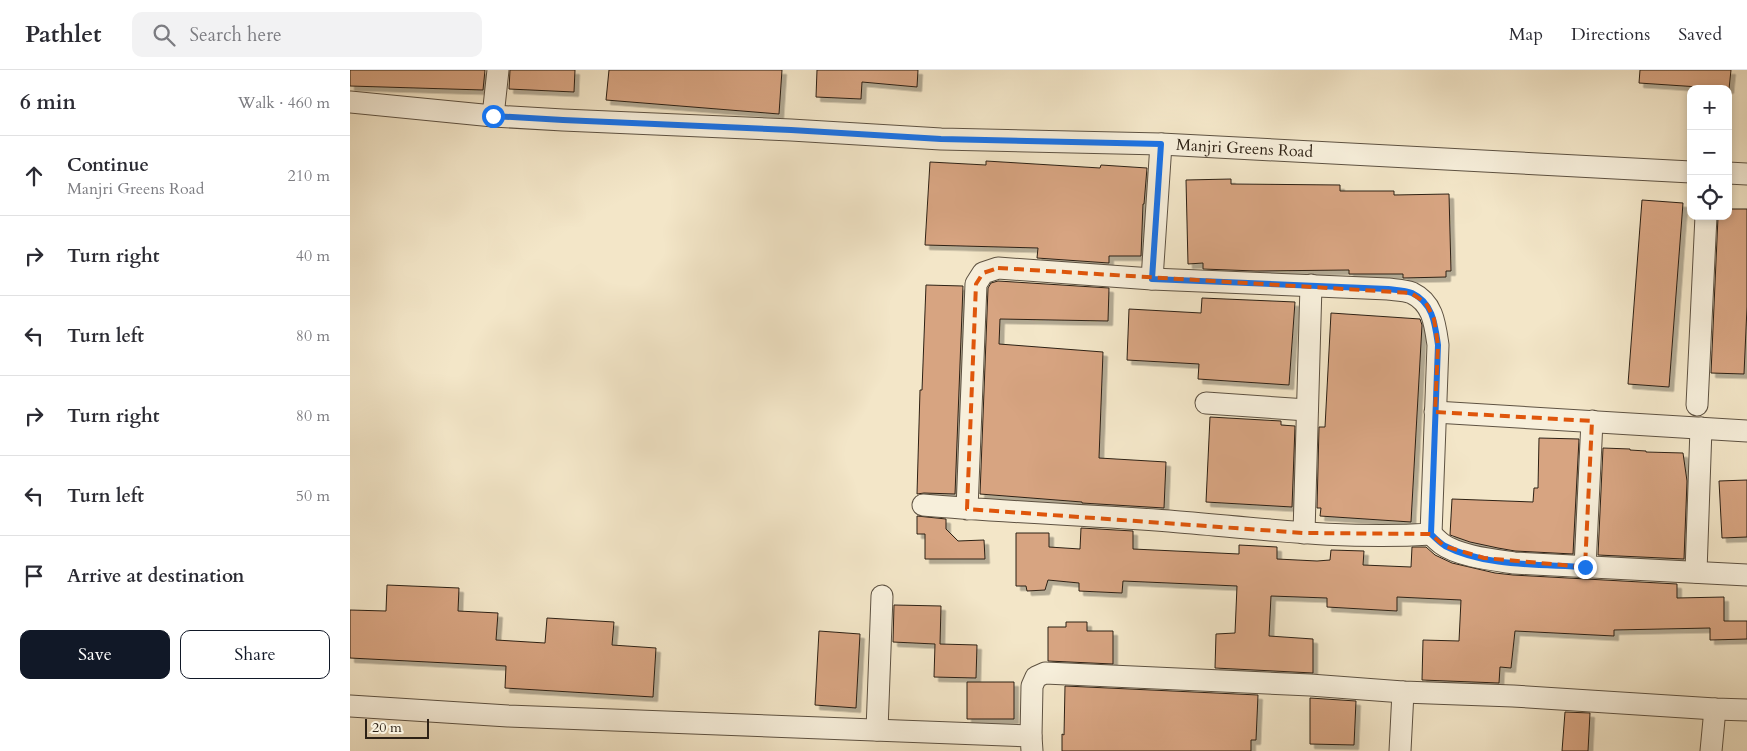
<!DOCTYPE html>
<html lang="en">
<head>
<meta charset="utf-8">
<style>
	body { margin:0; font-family:Cardo,serif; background:#f2f2f3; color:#2b2b33 }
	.controls { position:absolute; right:15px; top:15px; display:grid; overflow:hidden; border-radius:10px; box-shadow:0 2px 8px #0003 }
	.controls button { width:45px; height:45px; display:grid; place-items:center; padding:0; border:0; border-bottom:1px solid #e1e1e2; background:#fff; color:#2b2b33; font:25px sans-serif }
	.scale { position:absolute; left:15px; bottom:12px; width:64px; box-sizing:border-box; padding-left:5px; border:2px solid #2d2115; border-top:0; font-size:14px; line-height:18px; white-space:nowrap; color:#2d2115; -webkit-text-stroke:4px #f7efdb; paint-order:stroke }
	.stop { position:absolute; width:15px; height:15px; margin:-11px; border:4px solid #1a73e8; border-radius:50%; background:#fff }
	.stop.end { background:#1a73e8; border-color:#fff; box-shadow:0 1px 5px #0008 }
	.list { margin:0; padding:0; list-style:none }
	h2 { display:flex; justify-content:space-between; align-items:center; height:65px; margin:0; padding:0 20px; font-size:21px }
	h2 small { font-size:16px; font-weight:400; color:#7c7c81 }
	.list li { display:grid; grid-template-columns:32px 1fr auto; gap:15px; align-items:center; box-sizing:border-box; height:80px; padding:0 20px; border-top:1px solid #e1e1e2 }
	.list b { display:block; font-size:19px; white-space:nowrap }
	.list p { margin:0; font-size:16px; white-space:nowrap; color:#7c7c81 }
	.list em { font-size:16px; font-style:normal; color:#7c7c81 }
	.actions { display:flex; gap:10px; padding:15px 20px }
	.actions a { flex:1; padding:11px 0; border:1px solid #111827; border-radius:10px; text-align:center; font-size:18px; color:#111827 }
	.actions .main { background:#111827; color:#fff }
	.icon { flex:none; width:28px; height:28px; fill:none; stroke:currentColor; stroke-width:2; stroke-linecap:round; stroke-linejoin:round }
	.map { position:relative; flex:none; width:1397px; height:681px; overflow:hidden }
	header { display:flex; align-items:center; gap:30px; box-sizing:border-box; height:70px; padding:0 25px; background:#fff; border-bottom:1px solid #e1e1e2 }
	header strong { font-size:24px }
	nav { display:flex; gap:28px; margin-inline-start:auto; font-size:18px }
	.search { width:350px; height:45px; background:#f2f2f3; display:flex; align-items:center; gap:12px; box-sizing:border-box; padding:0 18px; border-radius:10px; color:#7c7c81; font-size:19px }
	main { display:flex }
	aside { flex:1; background:#fff }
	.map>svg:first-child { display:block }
	.building { fill:#d7a481; stroke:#2d2115; filter:url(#shadow) }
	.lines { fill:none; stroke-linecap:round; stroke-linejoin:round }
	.minor-casing { stroke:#5e5242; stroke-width:23 }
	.minor { stroke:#f7efdb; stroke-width:21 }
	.route { stroke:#1a73e8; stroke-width:6 }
	.marked { fill:none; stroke:#df560c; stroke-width:4; stroke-dasharray:10 6; stroke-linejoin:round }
	.labels { text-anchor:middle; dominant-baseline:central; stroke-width:4.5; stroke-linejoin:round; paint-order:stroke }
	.street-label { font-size:16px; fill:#2d2115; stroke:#f7efdb }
</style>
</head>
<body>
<header>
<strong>Pathlet</strong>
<div class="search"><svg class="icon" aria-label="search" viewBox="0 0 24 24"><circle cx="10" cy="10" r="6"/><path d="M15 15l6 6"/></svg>Search here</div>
<nav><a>Map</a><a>Directions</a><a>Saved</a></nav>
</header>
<main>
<aside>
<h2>6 min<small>Walk · 460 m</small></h2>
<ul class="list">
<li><svg class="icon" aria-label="ahead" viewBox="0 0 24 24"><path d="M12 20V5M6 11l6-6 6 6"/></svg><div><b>Continue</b><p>Manjri Greens Road</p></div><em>210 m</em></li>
<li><svg class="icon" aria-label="right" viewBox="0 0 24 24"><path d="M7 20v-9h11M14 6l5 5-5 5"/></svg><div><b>Turn right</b></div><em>40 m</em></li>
<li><svg class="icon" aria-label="left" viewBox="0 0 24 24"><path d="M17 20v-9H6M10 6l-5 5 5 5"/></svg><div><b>Turn left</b></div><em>80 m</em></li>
<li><svg class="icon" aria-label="right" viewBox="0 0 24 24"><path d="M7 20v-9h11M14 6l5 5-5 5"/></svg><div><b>Turn right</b></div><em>80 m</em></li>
<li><svg class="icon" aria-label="left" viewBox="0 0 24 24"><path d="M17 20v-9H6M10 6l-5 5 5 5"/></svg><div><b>Turn left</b></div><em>50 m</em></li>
<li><svg class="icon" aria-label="arrive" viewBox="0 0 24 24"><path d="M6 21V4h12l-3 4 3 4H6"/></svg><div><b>Arrive at destination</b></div></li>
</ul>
<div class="actions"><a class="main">Save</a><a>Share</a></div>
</aside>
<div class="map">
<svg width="1397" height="681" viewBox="0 0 1397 681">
	<defs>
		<filter id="shadow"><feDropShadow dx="4.5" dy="4.5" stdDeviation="0" flood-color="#0004"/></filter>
	</defs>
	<rect width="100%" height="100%" fill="#f3e6c8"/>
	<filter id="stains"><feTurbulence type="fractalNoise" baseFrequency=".004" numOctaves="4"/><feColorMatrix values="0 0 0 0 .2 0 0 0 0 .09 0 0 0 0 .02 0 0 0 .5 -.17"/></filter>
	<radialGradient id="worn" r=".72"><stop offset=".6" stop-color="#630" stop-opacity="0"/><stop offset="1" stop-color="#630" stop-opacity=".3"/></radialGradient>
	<!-- building -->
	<path class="building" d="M0,0H135L133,20L0,16Z
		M160,0H225L224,22L159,19Z
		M259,0H432L429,44L256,30Z
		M467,0H568L567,17L512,12L511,29L466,27Z
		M1290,0H1381L1379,19L1289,13Z
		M636,91L750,98L751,95L797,98L794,134H793L791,186H759V193L687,188L688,178L575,175L580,92L636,95Z
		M881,109V114L990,115V121H1044V125L1099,124L1101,201H1096V207L1053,208V204H999V200L906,201L853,199V193L838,194L836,110Z
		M1292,130L1333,133L1319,317L1278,314Z
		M1378,139H1397V237L1394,304L1361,303L1368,147L1378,146Z
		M648,211L759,218L758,251L650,249L649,274L753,282L749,388L816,392L814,438L732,433V432L630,424L638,218L641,213Z
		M576,215L613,216L605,424L574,423L567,424L570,320H572Z
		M852,228L945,232L939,315L848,309L849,294L777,290L779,239L851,243Z
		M981,243L1070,249L1072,255L1061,452L970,446L971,438H967L969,357H975Z
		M860,347L931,351V355L945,356L942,437L856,432Z
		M1189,368L1229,369L1223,484L1165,481L1148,478L1120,472L1100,465L1102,429L1183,432L1184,418H1188Z
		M1253,378L1280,379V380L1296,381V382L1333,383L1337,411L1334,489L1248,485Z
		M1397,410V467L1372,468L1369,411Z
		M567,446L596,449V459L608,471L634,470L635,489H575V464H567Z
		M731,458L783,461V479L889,484V475L927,477V489L967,491L980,490L981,480L1014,481L1013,495L1061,497L1062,477H1076L1085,485L1102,493L1145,503L1163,505L1327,514V528L1374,527V551H1397V569L1360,570V558L1264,560V566L1165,561L1161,598L1150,597L1149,613L1072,610L1073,570L1109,571L1111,530L1047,527V541L977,537V528L921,526L919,566L963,569V603L865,598L866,564L885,563L887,516L773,511L772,523L729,521V513L698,510L695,520L677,521L676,516H666V463H699V477L730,479Z
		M37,515L109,518L108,541L148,543L146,570L195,573L197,548L264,552L262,575L306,578L303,627L155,618L156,596L0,588V540L36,541Z
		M544,535L591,536L590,574L627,575L626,608L584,607L585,574L543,572Z
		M716,552H737V561H763V594L698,591V557H716Z
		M469,561L510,564L506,638L465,635Z
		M617,612H664V649H617Z
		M715,616L908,625L906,670H901V681H712V664L714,665Z
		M960,628L1006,631L1004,675L960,674Z
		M1215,642L1240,643L1238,681H1212Z"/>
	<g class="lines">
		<defs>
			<g id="minor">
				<path id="s1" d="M0,32L143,46L213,50L441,60L591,69L811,74L1341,102"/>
				<path d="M143,46L148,0"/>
				<path d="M1378,103L1397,104"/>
				<path d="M802,209L811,74"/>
				<path d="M856,333L957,340"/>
				<path d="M1347,335L1356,146"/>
				<path d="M1085,342L1397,361"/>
				<path d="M573,435C655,442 737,445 819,451C906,458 993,470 1081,464L1088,275C1085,254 1083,233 1062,223C1055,220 1045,220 1038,219L802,209L648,198L633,203L626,214L617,439"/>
				<path d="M954,463L961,215"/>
				<path d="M1081,464C1084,467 1088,471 1092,474C1108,486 1144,490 1164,493L1397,505"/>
				<path d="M1235,497L1242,351"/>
				<path d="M1346,502L1351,358"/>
				<path d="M0,636L158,646L681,666L682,681"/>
				<path d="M527,660L532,526"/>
				<path d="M681,666L682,616L686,607L695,603L960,615L1053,622L1163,626L1365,639L1397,640"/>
				<path d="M1050,681L1053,622"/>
				<path d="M1361,681L1365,639"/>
			</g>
		</defs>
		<!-- minor casing -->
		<use href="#minor" class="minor-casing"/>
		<!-- minor -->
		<use href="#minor" class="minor"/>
	</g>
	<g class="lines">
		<!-- route -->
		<path class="route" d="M143,46L213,50L441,60L591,69L811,74L802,209L1038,219C1045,220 1055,220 1062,223C1083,233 1085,254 1088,275L1081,464C1085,468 1090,473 1095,476C1135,497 1191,494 1235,497"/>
	</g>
	<!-- marked area -->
	<path class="marked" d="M648,198L1061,223L1076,233L1084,249L1088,275L1085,342L1242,351L1235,497L1134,488L1094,476L1081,464L954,463L617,439L626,214L633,203Z"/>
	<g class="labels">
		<!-- street labels -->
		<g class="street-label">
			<text stroke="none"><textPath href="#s1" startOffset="896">Manjri Greens Road</textPath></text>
		</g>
	</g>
	<rect width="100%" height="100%" filter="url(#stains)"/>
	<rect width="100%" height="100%" fill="url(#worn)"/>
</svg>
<div class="controls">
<button>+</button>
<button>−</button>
<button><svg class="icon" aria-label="locate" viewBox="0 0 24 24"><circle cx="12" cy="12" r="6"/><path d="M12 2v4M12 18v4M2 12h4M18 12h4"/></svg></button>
</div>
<div class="scale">20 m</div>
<div class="stop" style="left:143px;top:46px"></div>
<div class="stop end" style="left:1235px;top:497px"></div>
</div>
</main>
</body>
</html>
